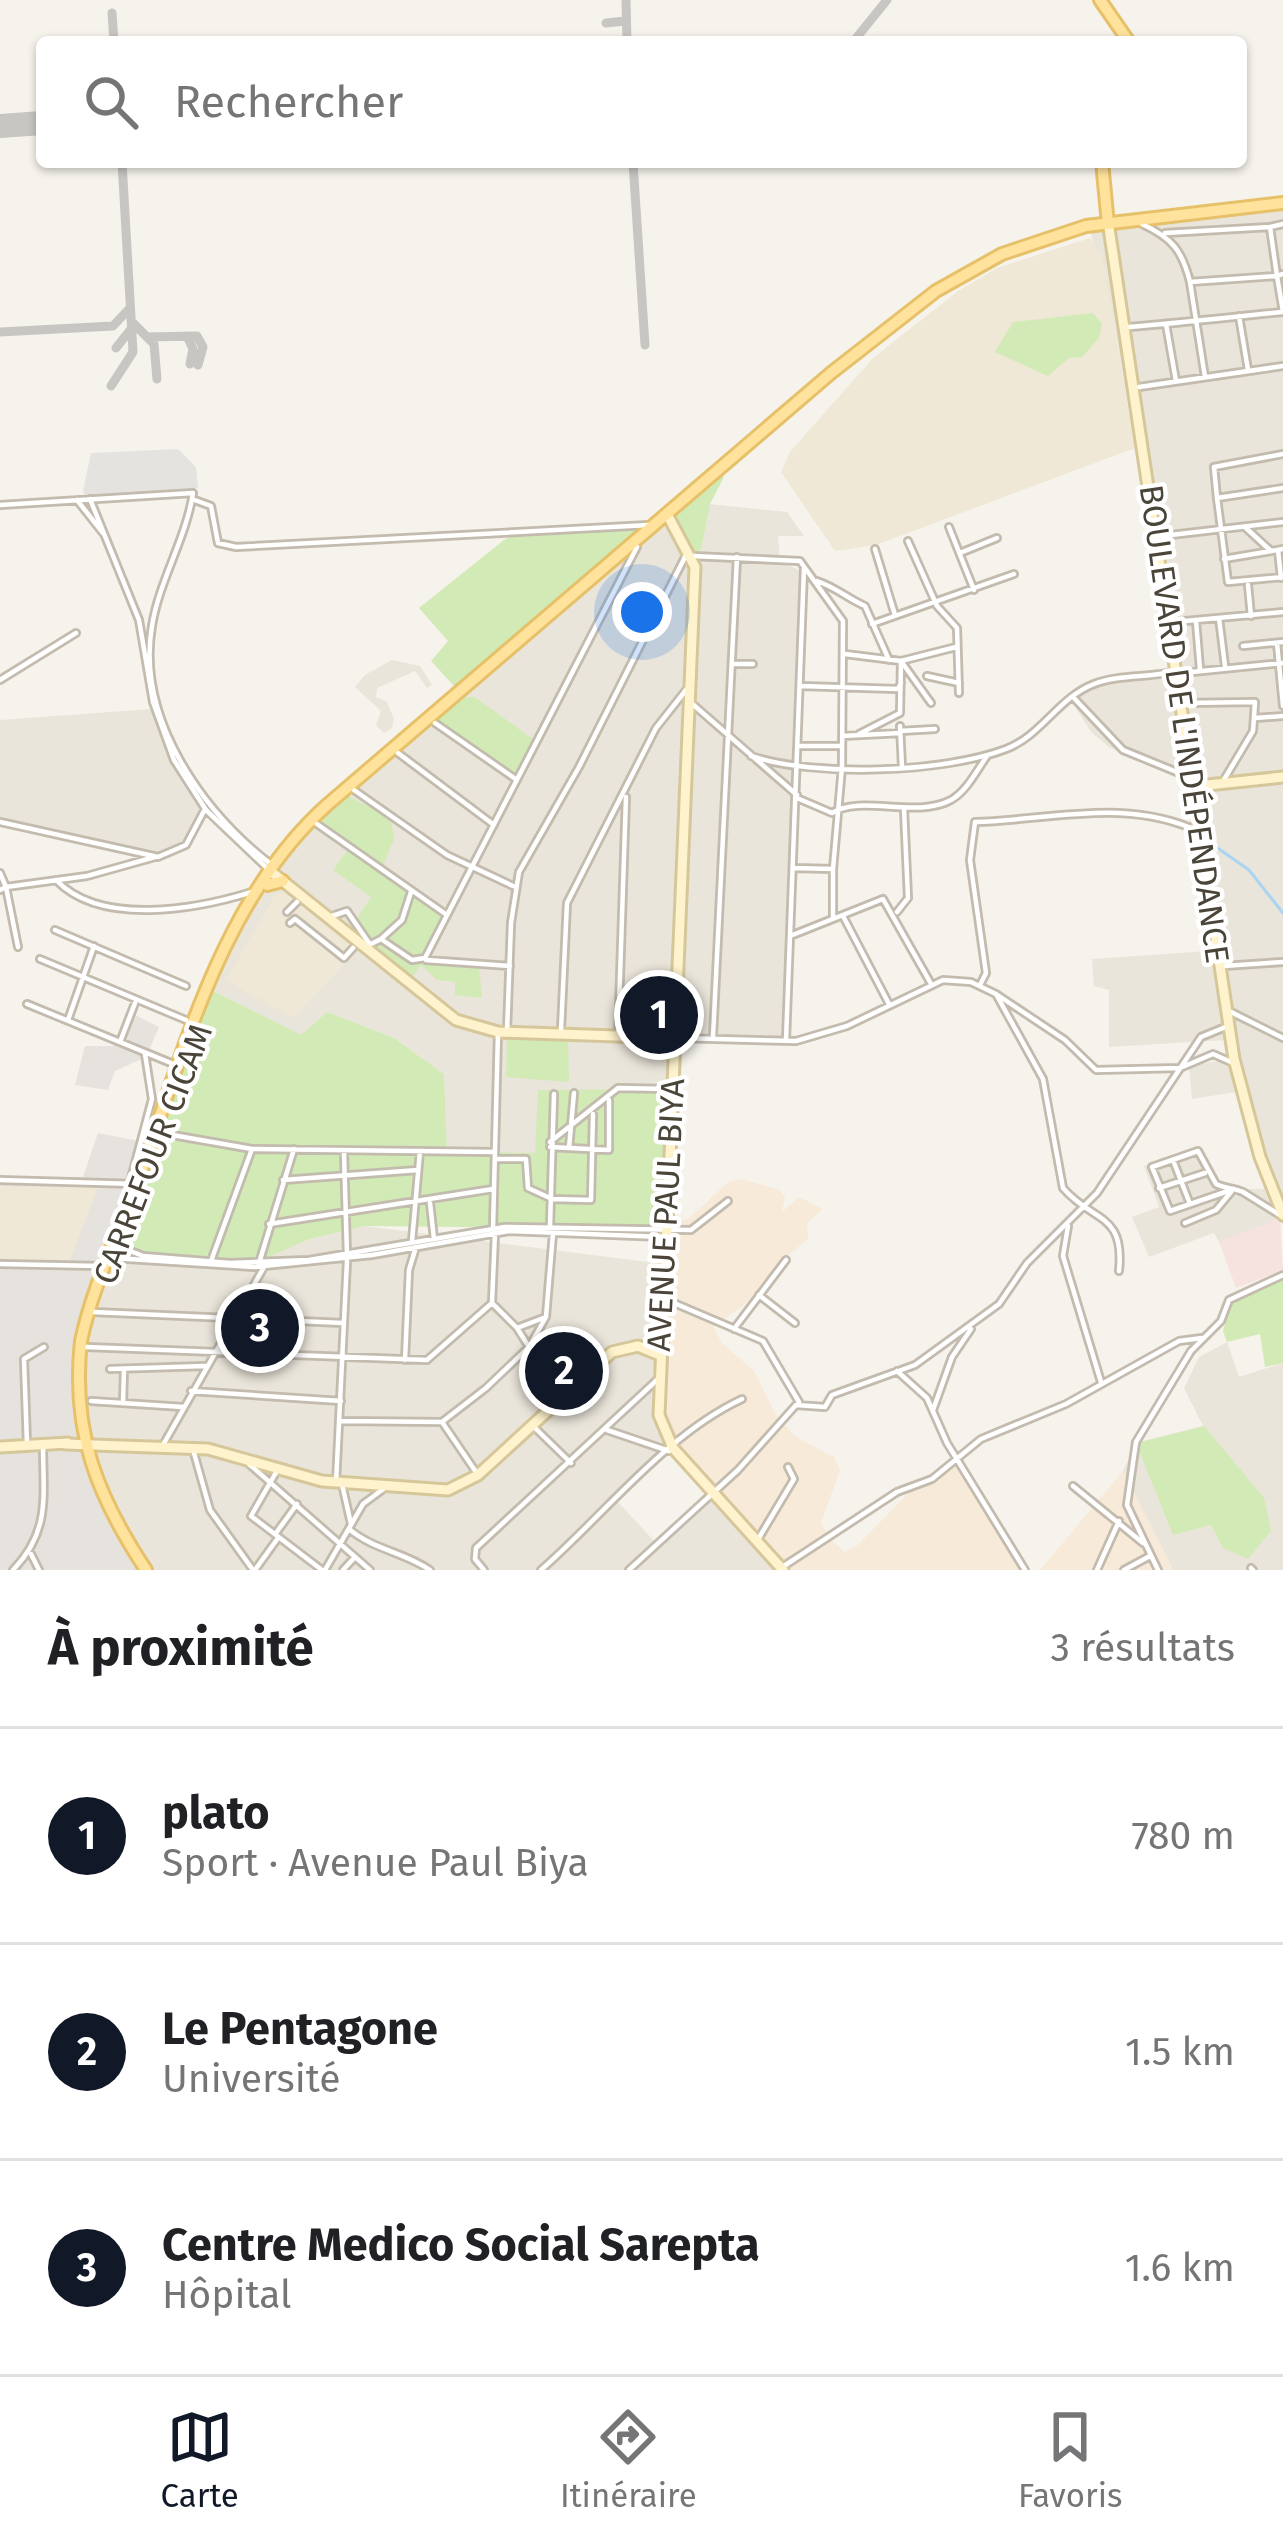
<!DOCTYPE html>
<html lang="fr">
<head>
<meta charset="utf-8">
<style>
	body { margin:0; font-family:"Fira Sans",sans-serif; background:#f2f2f2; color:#202124 }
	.you { position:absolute; left:642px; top:612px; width:42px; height:42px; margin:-30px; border:9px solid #fff; border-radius:50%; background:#1a73e8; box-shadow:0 0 0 18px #1a73e833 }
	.badge { display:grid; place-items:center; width:78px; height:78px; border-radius:50%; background:#111827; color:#fff; font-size:39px; font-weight:700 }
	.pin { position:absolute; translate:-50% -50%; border:6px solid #fff; box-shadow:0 3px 12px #0006 }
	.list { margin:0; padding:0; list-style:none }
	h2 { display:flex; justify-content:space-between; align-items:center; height:156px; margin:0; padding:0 48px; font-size:51px }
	h2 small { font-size:39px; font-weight:400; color:#757577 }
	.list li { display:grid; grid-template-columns:78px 1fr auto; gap:36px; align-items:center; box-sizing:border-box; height:216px; padding:0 48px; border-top:3px solid #e0e0e0 }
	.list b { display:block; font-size:45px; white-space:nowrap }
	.list p { margin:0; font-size:39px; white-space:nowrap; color:#757577 }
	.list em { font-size:39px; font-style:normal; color:#757577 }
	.icon { flex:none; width:66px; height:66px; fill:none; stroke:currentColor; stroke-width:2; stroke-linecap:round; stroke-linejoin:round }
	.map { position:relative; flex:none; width:1283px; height:1570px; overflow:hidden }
	.search { position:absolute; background:#fff; box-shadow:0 3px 9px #0004; left:36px; right:36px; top:36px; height:132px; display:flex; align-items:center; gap:30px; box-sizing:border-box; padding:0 42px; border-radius:12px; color:#757577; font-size:45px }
	.sheet { height:804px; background:#fff }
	nav { display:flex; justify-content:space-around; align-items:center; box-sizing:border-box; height:168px; border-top:3px solid #e0e0e0; background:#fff; font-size:33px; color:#757577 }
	nav a { display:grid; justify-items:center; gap:6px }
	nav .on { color:#111827 }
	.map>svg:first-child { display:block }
	.residential { fill:#eae5da }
	.commercial { fill:#f7ead8 }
	.industrial { fill:#e6e2dd }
	.education { fill:#efe8d6 }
	.medical { fill:#f6e3e0 }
	.green { fill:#d2eab5 }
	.parking { fill:#e5e3e0 }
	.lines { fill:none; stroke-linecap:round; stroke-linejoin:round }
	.stream { stroke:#a9d4f2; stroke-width:3 }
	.taxiway { stroke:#c8c6c3; stroke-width:9 }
	.runway { stroke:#c8c6c3; stroke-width:24 }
	.street-casing { stroke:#c2bbae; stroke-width:10 }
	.secondary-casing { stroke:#d6c79b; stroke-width:15 }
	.primary-casing { stroke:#e6c16a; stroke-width:16 }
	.street { stroke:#fff; stroke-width:4.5 }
	.secondary { stroke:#fff3cd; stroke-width:9 }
	.primary { stroke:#ffe39c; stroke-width:10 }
	.labels { text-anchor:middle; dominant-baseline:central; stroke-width:9; stroke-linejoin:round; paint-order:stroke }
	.street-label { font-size:33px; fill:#4b4439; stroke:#fff }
</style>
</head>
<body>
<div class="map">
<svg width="1283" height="1570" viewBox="0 0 1283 1570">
	<rect width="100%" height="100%" fill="#f6f3ec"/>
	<!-- residential -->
	<path class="residential" d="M1283,198V1225L1280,1219L1219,1242L1214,1233L1149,1257L1132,1217L1159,1207L1144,1166L1200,1147L1217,1189H1268L1236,1092L1192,1099L1189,1066L1228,1059L1226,1040L1109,1047V990L1094,986L1092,959L1208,951L1190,784L1109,747L1091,732L1072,702L1100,683L1173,672L1114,322L1087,218Z
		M709,504L787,512L804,536H778L780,562L806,573L786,1040L675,1038L672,1089L536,1153L447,1152L444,1074L394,1038L327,1012L301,1036L213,991L249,908L316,824L656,527L646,522L662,508L701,550Z
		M392,660L420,666L432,685L427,688L415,671L377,688L376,697L387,702L394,719L392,728L384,733L376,725L381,711L355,687L365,675Z
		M151,709L174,768L203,813L196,835L181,848L164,856L0,823V720Z
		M365,1226L664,1264L673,1448L616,1500L657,1544L715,1493L784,1570H154L118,1515L90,1447L85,1396L89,1334L111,1260L239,1270L310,1239Z
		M1227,1342L1239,1377L1283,1363V1570H1173L1123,1471L1136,1443L1203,1426L1184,1388L1199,1357Z"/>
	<!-- commercial -->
	<path class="commercial" d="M741,1179L778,1189L785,1197L782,1212L799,1197L823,1209L807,1223L808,1239L777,1265L753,1298L714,1327L721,1342L754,1371L776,1415L796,1437L834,1457L840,1470L821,1523L829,1538L845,1552L858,1545L919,1482L956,1456L1023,1570H784L663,1433L667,1221L688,1219L728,1182Z
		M1123,1471L1173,1570H1040Z"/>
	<!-- industrial -->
	<path class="industrial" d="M127,1011L159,1027L146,1057L115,1071L108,1090L75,1085L85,1046H113Z
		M98,1133L155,1144L111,1260L103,1250L89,1289L76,1341L73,1395L78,1439L95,1492L141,1570H0V1176L83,1177Z"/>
	<!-- education -->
	<path class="education" d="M1090,238L1103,258L1135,448L876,545L835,551L781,472L790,452L873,358L958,291L997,268Z
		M277,892L291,896L357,951L293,1018L226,980Z
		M0,1186L98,1187L70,1261L0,1260Z"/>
	<!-- medical -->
	<path class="medical" d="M1280,1218L1283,1270L1236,1288L1219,1242Z"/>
	<!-- green -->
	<path class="green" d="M1093,313L1102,324L1099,338L1082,357L1069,358L1048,376L995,352L1013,322Z
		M712,465L724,477L710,504L701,550L693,553L685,535L662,508Z
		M644,526L455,687L431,661L448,641L419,608L504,540L516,534Z
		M466,697H475L534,740L515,776L438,719Z
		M348,796L391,818L394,839L383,866L319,824Z
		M350,847L445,914L423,958L479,966L482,998L455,995V982L437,980L421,965L410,980L366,945L356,920L371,897L333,870Z
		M213,991L301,1035L327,1012L394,1038L444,1074L447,1151L535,1153L538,1090L672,1089L666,1229L365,1226L310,1239L239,1270L111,1260Z
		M507,1034L568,1037L569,1082L506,1077Z
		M1283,1277V1363L1265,1367L1260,1334L1227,1342L1223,1331L1232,1300Z
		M1204,1426L1264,1498L1271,1531L1248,1559L1223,1548L1211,1525L1173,1535L1136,1443Z"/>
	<!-- parking -->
	<path class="parking" d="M178,449L196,467L198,488L86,497L83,491L91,453Z"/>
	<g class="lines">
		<!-- stream -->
		<path class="stream" d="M1209,842L1249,870L1283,913"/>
		<!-- taxiway -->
		<path class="taxiway" d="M626,1L627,42
			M112,13L114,42
			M606,23L625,21
			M853,42L887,0
			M633,162L645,345
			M133,323L147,337L197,336L203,347L198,365
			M0,332L113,326L129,309
			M187,336L193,349L190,364
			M147,337L154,344L157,379
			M116,348L131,329
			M111,386L133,352L122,162"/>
		<!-- runway -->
		<path class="runway" d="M0,126L42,123"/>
		<defs>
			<path id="street" d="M1142,224C1172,238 1182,250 1190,282
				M1270,227L1283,224
				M1165,233L1270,227L1277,276L1283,274
				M1239,316L1248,370
				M1166,324L1176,381
				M1129,327C1180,323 1232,317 1283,312L1277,276L1190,282L1205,377
				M1139,387L1283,366
				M1283,488L1217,498L1228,582L1283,577
				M1217,498L1214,467L1283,454
				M90,499L139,620L153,702L174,760L206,810L268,869
				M192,499L211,506L218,543L236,547L649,525
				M77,500L103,533
				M0,505L193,493C186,539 159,581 152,626C136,719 203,812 272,865
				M949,527L974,590
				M1246,528L1271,551
				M1162,536L1283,522
				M908,541L937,606L957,628L959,693
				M875,549L895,615
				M1278,550L1281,578
				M960,553L997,538
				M693,556L800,561L843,621L842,767L833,869L793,868
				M1224,559L1283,549
				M817,581C837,588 847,598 865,606L889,660
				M1248,585L1251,616
				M1219,618L1225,666
				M1196,621L1200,669
				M1174,622L1283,612
				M872,624L1014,574
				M1277,643L1283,706
				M1243,646L1283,642
				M845,654L901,661L956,647
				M901,661L931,703
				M733,664H753
				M1182,673L1283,663
				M927,676L959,683
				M0,680L76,633
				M801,686L898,689L901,683
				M1073,697L1123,750L1189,777
				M689,701L797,795
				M1185,703L1255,702L1253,731L1222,783
				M1255,718L1283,716
				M435,723L517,780
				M900,726L902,767
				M900,731L935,729
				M859,734L900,713L901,661
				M842,736L901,733
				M799,746H840
				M398,753L494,825
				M751,756C814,777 943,773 1006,749C1041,736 1059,697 1094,684C1120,674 1150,678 1177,671
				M354,790L447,855L513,886
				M797,798L832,813C861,794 915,819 951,800C967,791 977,770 987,756
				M0,822L158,857L186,845L205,809
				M317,824L447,915
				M833,869V917
				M0,873L6,887L0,890
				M56,880C101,927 197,909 252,892
				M287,912L297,902
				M897,912L908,898L904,809
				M843,916L889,1004
				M329,917L347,911L369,943
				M290,923L295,919L344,958L353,948
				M55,930L186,986
				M790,936L883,899L930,982
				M381,939L402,920L411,892
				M369,945L381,939L412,960L425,958L637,547
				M18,947L6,887L87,876L155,857
				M40,959L186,1020
				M426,960L510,966
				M1223,966L1283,962
				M980,985L986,973L970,860L975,822C1053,820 1126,797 1200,832
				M996,994L1043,1079L1063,1188C1093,1223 1125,1212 1119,1271
				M27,1004L171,1063
				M1231,1012L1283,1038
				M68,1020L94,946
				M561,1030L567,903L656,728L686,690
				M507,1032L511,923L519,872L579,767L687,553
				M713,1036L737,557
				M618,1037L626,797
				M678,1038L796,1041L847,1026L943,980L971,982L996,994L1065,1040L1096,1070L1180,1068L1213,1054L1231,1062
				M786,1040L804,568
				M120,1042L135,1003
				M161,1133L252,1149L494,1152
				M550,1142L618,1088L669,1089
				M550,1147L609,1150V1100
				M569,1148L574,1093
				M344,1153L347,1255
				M495,1159H526L528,1188L550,1198
				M1173,1160L1190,1204
				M0,1180L136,1184
				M283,1180L418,1170
				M130,1182L152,1099L145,1054
				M1159,1188L1205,1173
				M1234,1189L1170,1211L1152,1167L1198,1151L1216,1184C1224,1188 1234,1188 1243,1192L1280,1215
				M550,1199L591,1200L593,1114
				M430,1203L434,1239
				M1185,1223L1216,1210L1231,1192
				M269,1224L493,1189
				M550,1226L554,1094
				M1068,1226L1063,1256L1101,1382
				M493,1229L498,1032
				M412,1241L420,1151
				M118,1246L143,1256L230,1263L309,1260L505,1227L691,1230L728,1201
				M113,1258L254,1267L372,1255L509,1231L664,1237
				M211,1261L252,1149
				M259,1263L294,1149
				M0,1264L100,1266
				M759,1295L795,1323
				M667,1300L763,1341L799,1402
				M492,1303L517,1328L546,1317
				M93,1312L343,1323
				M517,1328L529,1347
				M734,1329L786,1260
				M86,1347L427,1360L492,1303L495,1233
				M405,1360L409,1270L416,1247
				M110,1369L205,1366
				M897,1371L927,1398L947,1443L1025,1570
				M191,1391L341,1401
				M91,1401L183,1407
				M123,1403L124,1369
				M933,1410L952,1357L971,1329
				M341,1421L442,1422L486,1388L529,1347L546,1317L553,1233
				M442,1422L476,1472
				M532,1425L571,1463
				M607,1430L669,1451
				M27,1444L24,1359L44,1347
				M163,1445L264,1267
				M194,1453L210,1510L253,1570
				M249,1464L370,1570
				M278,1469L251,1516L322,1570
				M336,1483L347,1261
				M342,1484L351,1524
				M1073,1486L1143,1543
				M349,1529C374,1550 404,1552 430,1570
				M276,1533L297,1504
				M757,1541L794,1479L788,1467
				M31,1554L39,1570
				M784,1566L897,1492L932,1479L981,1439L1066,1404L1179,1341L1202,1338
				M1251,1568L1253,1570
				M13,1570C51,1531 43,1496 43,1444
				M255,1570L278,1538
				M325,1570L363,1504L386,1487
				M343,1570L355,1557
				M484,1570L475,1559L476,1548L658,1379
				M541,1570C604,1515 665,1435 742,1399
				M629,1570L738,1470L796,1405L825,1407L832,1395L915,1365L999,1304L1027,1263L1097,1193L1201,1037L1228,1026
				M1097,1570L1119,1521
				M1124,1570L1150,1556
				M1158,1570L1127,1505L1136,1442L1191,1351L1221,1321L1229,1300L1283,1275"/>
			<path id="secondary" d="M1109,228L1234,1059L1260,1157L1283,1215
				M667,514L695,567L659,1415L673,1448L783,1570
				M1198,786L1283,777
				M269,870L456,1020L498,1032L674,1038
				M65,1444L208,1449L322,1481L448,1490L478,1475L612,1352L638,1346L660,1355
				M0,1447L68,1443"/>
			<path id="primary" d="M1100,0L1129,42
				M1102,162L1108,224
				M267,885L283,881
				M146,1570C97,1496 71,1431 81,1341C92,1288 117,1237 136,1186C183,1055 220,901 327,805L831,373L936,291L1002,254L1086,226L1283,203"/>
		</defs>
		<!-- street casing -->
		<use href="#street" class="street-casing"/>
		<!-- secondary casing -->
		<use href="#secondary" class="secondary-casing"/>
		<!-- primary casing -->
		<use href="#primary" class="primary-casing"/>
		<!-- street -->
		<use href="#street" class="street"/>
		<!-- secondary -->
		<use href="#secondary" class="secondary"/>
		<!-- primary -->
		<use href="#primary" class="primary"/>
	</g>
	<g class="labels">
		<!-- street labels -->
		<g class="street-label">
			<text transform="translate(1184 724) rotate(82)">BOULEVARD DE L'INDÉPENDANCE</text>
			<text transform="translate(153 1154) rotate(-69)">CARREFOUR CICAM</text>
			<text transform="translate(666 1215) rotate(-87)">AVENUE PAUL BIYA</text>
		</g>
	</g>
</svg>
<div class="you"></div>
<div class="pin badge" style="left:659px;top:1015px">1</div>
<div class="pin badge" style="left:564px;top:1371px">2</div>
<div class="pin badge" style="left:260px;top:1328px">3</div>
<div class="search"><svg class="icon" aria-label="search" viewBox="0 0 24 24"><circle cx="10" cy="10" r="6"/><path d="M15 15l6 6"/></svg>Rechercher</div>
</div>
<section class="sheet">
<h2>À proximité<small>3 résultats</small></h2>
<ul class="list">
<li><span class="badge">1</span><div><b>plato</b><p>Sport · Avenue Paul Biya</p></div><em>780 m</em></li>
<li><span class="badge">2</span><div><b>Le Pentagone</b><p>Université</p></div><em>1.5 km</em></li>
<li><span class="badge">3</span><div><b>Centre Medico Social Sarepta</b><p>Hôpital</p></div><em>1.6 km</em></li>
</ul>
</section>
<nav>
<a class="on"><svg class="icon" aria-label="map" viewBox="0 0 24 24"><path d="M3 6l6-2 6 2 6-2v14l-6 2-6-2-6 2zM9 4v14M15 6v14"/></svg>Carte</a>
<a><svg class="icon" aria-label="directions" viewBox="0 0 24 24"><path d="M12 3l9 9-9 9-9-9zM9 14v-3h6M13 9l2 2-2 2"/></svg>Itinéraire</a>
<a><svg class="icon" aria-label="saved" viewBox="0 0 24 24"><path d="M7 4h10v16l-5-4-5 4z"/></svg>Favoris</a>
</nav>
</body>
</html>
